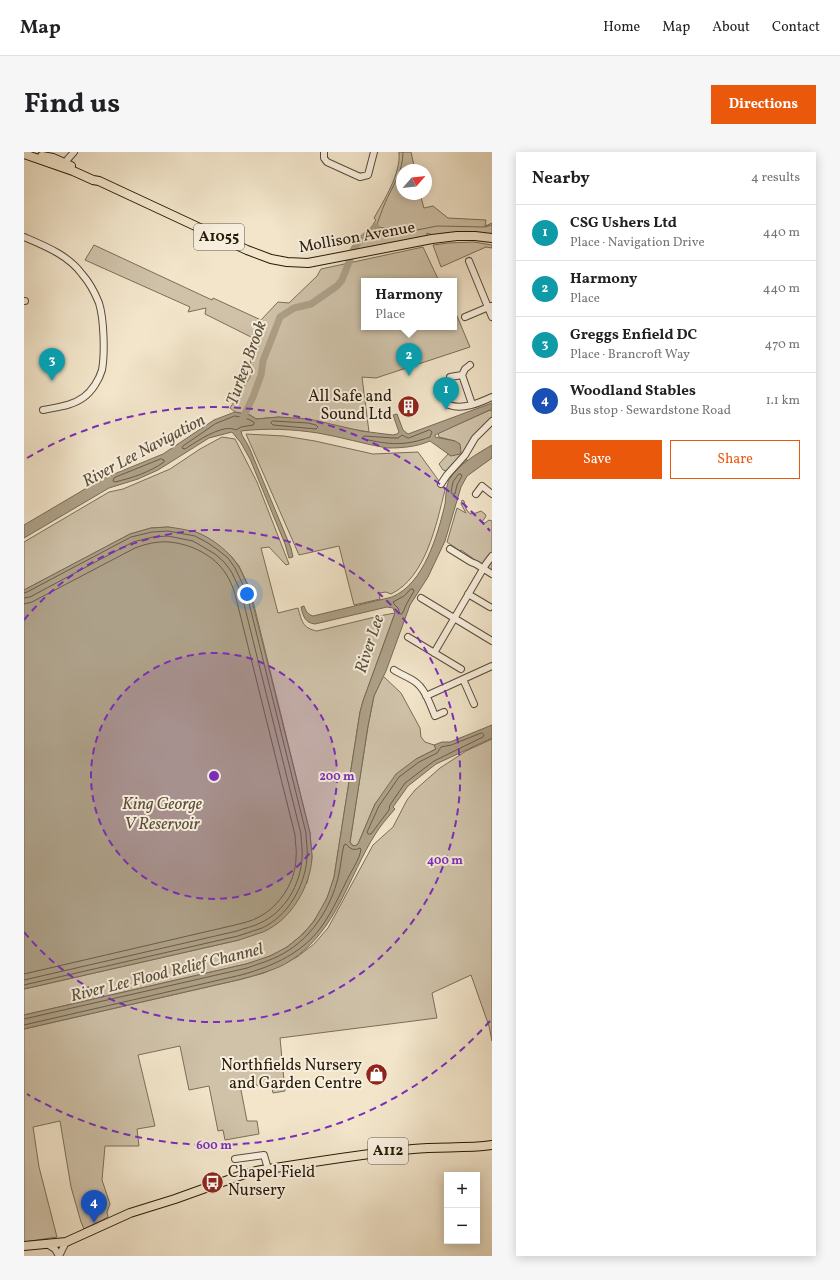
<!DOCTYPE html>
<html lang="en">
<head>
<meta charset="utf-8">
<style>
	body { margin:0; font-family:Vollkorn,serif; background:#f6f6f6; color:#202124 }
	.controls { position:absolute; right:12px; bottom:12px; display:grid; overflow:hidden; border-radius:0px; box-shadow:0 2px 10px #0003 }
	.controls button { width:36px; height:36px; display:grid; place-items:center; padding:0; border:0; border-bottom:1px solid #e0e0e0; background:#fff; color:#202124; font:20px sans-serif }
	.compass { position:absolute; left:372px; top:12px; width:36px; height:36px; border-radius:50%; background:#fff; box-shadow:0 2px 10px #0003; rotate:63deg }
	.you { position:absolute; left:223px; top:442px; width:14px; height:14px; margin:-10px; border:3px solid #fff; border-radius:50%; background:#1a73e8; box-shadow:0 0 0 6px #1a73e833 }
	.badge { display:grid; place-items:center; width:26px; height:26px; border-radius:50%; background:#ea580c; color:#fff; font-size:13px; font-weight:700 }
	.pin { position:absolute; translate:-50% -33px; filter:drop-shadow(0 1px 2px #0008) }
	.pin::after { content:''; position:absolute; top:21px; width:14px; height:12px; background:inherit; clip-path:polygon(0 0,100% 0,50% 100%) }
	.popup { position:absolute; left:337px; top:126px; width:96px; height:52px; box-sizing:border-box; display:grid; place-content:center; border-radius:0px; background:#fff; filter:drop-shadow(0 1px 3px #0005); font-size:13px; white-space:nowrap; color:#757577 }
	.popup b { font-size:15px; color:#202124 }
	.popup::after { content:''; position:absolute; left:50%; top:100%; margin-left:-8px; border:8px solid transparent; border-top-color:#fff }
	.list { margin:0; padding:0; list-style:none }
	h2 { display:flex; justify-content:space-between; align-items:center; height:52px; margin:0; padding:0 16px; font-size:17px }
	h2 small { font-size:13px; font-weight:400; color:#757577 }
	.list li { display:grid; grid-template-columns:26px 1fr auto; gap:12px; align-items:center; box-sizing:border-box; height:56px; padding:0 16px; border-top:1px solid #e0e0e0 }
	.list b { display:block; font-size:15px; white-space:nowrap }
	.list p { margin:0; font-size:13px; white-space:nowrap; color:#757577 }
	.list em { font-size:13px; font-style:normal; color:#757577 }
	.actions { display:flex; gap:8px; padding:12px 16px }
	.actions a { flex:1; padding:9px 0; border:1px solid #ea580c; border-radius:0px; text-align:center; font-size:14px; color:#ea580c }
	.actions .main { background:#ea580c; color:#fff }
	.map { position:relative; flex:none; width:468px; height:1104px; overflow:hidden; border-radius:0px }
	header { display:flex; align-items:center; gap:24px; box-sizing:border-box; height:56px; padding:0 20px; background:#fff; border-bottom:1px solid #e0e0e0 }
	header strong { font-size:19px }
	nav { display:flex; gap:22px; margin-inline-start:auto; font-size:14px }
	.intro { display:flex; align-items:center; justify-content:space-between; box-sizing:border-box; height:96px; padding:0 24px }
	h1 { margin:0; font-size:28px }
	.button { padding:10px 18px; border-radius:0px; background:#ea580c; color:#fff; font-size:14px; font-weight:700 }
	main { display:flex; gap:24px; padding:0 24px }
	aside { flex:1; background:#fff; border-radius:0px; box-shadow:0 2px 10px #0003 }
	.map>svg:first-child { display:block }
	.green { fill:#cfc2a9; stroke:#7a6e58 }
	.water { fill:#ada088; stroke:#776a55 }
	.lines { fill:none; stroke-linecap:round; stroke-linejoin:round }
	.shore { stroke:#6a5c48; stroke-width:1 }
	.stream { stroke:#776a55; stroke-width:1 }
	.river { stroke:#ada088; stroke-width:7 }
	.minor-casing { stroke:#594c38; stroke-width:8 }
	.major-casing { stroke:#261908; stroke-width:10 }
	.minor { stroke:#f7eedd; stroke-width:6 }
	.major { stroke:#f2e5ca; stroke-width:8 }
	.ring { fill:none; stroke:#7b2cbf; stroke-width:2; stroke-dasharray:7 5 }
	.labels { text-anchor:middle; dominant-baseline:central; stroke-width:4; stroke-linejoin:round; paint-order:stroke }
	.shield { fill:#f7eedd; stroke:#655948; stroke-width:1 }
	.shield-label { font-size:15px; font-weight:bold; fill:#261908 }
	.street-label { font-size:16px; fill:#261908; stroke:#f7eedd }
	.poi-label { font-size:16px; fill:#261908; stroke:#f7eedd; text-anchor:end }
	.water-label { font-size:17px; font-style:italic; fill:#5c4f3b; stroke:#f7eedd }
	.centre { fill:#7b2cbf; stroke:#f7eedd; stroke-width:2 }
	.ring-label { font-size:12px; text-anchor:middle; font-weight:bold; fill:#7b2cbf; stroke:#f7eedd; stroke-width:4; stroke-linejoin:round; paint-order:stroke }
</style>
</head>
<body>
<header>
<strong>Map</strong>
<nav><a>Home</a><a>Map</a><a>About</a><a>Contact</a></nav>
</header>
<div class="intro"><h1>Find us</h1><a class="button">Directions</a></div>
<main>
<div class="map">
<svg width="468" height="1104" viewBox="0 0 468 1104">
	<rect width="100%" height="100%" fill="#f2e5ca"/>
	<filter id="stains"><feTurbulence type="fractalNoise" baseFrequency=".005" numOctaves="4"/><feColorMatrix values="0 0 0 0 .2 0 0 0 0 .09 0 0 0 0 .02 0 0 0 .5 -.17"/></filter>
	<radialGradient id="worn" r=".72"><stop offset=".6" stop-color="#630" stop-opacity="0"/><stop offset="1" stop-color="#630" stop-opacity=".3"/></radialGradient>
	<!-- green -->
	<path class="green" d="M375,0H387L391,18H378V42H396L400,56L409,54L424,66L462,68L461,74L468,71V84C453,82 437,79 422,81C413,82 413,85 403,81V86L325,100C332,86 345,81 352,68L350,66C360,48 377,22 375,0Z
		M450,90L468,93V96L462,95L417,115L409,93L424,91Z
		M70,93L188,148L189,146L237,168L254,150L265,151L293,124L297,117L399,95L415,129H340V175H430V157L446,195L352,226L338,225L345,280L255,265L232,267L226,263L211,260L206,256L226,225L227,199L235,189L181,162L182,156L164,160L166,155L61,108Z
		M466,258L468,259V267L441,300L443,309L431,320L430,315L423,319L419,318L415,312L424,302L427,304L431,289L415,285L414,281Z
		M222,282L260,284L291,289L349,302L394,300L410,322L421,338C412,373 402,425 367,442L362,440L355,441L356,447L330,453L315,394L275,403Z
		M198,285L211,287L233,330L265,412L262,413L245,395L237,396L254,461L274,456C278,469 278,476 293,479L355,464L371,461L339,549L336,560L310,725C308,732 306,739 303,746C292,771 272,793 246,804C238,808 230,810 222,812L0,863V837L215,788L283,731L288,705L286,681L226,437L215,414L207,404L196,395L172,381L144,375L127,376L106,382L0,438V390L85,340L99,337L146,317L176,297Z
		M438,348L440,349L442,357L446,362L452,361L457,359L461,362L462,364L458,370L461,371L465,368L468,369V420L437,398L436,399L423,390L433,356L442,361L437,352Z
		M359,524L377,541L396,576L397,585L401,590L410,593L412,597L392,607L351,652L334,692L331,694L328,693L326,690L344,574L350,544Z
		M468,587V889L465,874L447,823L408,841L413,866L256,886L261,939L249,941L247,932L234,934L230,931L216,933L223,969H233L235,982L201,988L199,978L194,979L185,934L165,938L156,894L114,903L131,974L113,977L115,994H81L78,1028L86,1052L83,1060L84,1065L60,1077L57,1070L47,1035L36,969L9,975L15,1015L33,1085L0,1090V877L218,827L240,821L273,805L290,792L304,776L349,693L369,675L383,648L391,638L416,616L442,599Z"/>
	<!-- water -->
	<path class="water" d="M468,251V257L411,283V285L431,289L436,292L437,300L436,302L427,304L406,289C392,295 378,296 363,296C340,292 317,285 294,281C268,277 242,276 217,279L218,283L225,295L267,396L269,405L265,406L261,392L226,307L217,291L208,280L185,286L134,318L114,327L85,336L0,386V373L78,327L139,302L190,268L211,260L226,263L232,267L255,265L285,267L337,279L369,283L373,282L375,280L369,263L373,262L379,278L384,282Z
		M468,293V306L443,324L437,335L421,389L404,425L386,453L362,519L350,544L344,574L326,690L328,693L331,694L334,692L351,652L372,622L392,607L412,597L410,593L418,590H426L468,573V586L412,612L384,634L369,655L371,657C364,665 357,673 352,681C324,725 313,779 266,809C252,818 235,822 218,827L0,877V863L222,812L246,804L263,795L279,782L290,769L303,746L310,725L336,560L339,549L371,461L369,456L363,455L291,472C281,471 279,464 277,455L280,454C282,459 283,462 289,464L368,445C400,432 414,382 421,352C422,344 422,334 425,328C434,312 453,302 468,293Z
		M144,375C153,376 163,378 172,380C188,386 206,400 215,415C219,422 222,430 225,437L286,681C286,689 288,697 288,706C286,735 267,768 239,780C231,783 223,785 215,788L0,837V438L106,382L127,376Z"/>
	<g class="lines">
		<!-- shore -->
		<path class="shore" d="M211,264L224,267L230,270V272L229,273L217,275L212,278C199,271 172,290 161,297L158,296L159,294L191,272Z
			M249,269L284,271L292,273L294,275L292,277L249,273L247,271Z
			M406,278L408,280L406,285C381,294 366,293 340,287L338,286L340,284L369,286H374L378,283L384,286Z
			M137,307L140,308V310C126,320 108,326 91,330L89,329L90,326Z
			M435,322H437L438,324L433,333L431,342H428L427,340L429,330Z
			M387,437H389L390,439L383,451L378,462H376L374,456L370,452L369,450L380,444Z
			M0,441L3,440L107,385L128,380L144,379L171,384L184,391L194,398L204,406L211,416L222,439L282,681C282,689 284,698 283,706C281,734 264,764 238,776C230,779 222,781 214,784L0,833
			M0,446L6,445L109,390L129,385L144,384L169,389L191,402L200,410L207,419L217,440L277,682C277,690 279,699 278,707C276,733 261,760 236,771C229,775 220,776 213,779L0,828
			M0,452L8,450L111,396C121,392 134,389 145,390C167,392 190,403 202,422C206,428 209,435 211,442L271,683C271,690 273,698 272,705C272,729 256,754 235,765C228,769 219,771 211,773L0,822
			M458,581L460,583L459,585L410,609L381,631L366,653L365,658L347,682H344L343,680L355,654L375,625L395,610L413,601L417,595L427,593Z
			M0,867L223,816C237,811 252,807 265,798C290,782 307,754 314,726C317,715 317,704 320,693L322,692C326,697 330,699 336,696L337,697C336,707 326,721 322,730C315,744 309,758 300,771C281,800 250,814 217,823L0,873"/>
		<!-- stream -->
		<path class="stream" d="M379,0C379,20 369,33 361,51C358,58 355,67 352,75L388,79L413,74L461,75L468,73"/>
		<!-- river -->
		<path class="river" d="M217,270L229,245L237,223L239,209L256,165L270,156L287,152L313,134L318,128L330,97L335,89L352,75"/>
		<defs>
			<path id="minor" d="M300,0V6L303,10L336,25L344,23L350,0
				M40,15L43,8L50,0
				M0,85C21,94 44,103 58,122C65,130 71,141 75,151C80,167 81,201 78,218C75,228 68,239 60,245C48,254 33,255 19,258
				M445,109L468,165
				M0,149H1
				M441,165L467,154
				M438,223L448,252
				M426,225L438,223L441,217L446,213
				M425,253C439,258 455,251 468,245
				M417,332L423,323L441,303L451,286L468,269
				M452,342L458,334L468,342
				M426,397L447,410L452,412L468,422
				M444,442L466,455
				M397,446L468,489
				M384,485L437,517
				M410,501L462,412L468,404
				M370,518C376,522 384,525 390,529C401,536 406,552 411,564L420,560
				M439,527L450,552
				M402,544L468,514
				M211,1007L240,1003L244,1017
				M23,1092L31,1097L35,1104
				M35,1104L42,1090"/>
			<path id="major" d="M0,2L49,19L69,28L75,29L223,98L247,107L263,110L284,111L408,87L433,84H451L468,86
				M18,4L29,6L47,14
				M0,1094L42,1090L106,1061L151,1047L218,1023L232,1019C284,1011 336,1002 389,997C415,994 442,997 468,993"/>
		</defs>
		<!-- minor casing -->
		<use href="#minor" class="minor-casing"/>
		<!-- major casing -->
		<use href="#major" class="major-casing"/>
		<!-- minor -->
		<use href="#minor" class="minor"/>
		<!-- major -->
		<use href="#major" class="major"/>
	</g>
	<!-- distance rings -->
	<circle cx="190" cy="624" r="123" fill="#7b2cbf" fill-opacity=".12"/>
	<g class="ring">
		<circle cx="190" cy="624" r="123"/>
		<path d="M0 468A246 246 0 1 1 0 780"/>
		<path d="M466 869A369 369 0 0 1 3 942M3 306A369 369 0 0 1 466 379"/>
	</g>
	<!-- icons -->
	<defs>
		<symbol id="building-disc" viewBox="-11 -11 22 22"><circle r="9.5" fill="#8f2418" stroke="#f7eedd"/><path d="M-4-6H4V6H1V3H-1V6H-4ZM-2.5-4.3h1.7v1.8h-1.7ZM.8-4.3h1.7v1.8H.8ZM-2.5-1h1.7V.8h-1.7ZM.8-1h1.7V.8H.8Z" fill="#fff"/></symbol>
		<symbol id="shop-disc" viewBox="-11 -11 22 22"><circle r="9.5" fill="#8f2418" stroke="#f7eedd"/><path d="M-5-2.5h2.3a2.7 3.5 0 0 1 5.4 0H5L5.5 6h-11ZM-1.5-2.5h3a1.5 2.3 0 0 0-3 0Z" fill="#fff"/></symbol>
		<symbol id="bus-disc" viewBox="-11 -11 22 22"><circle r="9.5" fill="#8f2418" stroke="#f7eedd"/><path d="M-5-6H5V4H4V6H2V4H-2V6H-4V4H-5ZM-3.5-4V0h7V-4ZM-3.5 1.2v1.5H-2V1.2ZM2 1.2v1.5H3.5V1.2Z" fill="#fff"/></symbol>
	</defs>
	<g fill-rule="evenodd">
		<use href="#building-disc" x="372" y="242" width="25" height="25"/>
		<use href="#shop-disc" x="340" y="910" width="25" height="25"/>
		<use href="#bus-disc" x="176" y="1018" width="25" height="25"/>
	</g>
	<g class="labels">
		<!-- shield labels -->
		<g class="shield">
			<rect x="170" y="72" width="50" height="26" rx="3"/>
			<rect x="344" y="986" width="40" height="26" rx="3"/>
		</g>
		<g class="shield-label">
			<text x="195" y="85">A1055</text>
			<text x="364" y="999">A112</text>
		</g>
		<!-- street labels -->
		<g class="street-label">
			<text transform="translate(333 86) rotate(-10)">Mollison Avenue</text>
		</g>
		<!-- poi labels -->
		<g class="poi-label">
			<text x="368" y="245">All Safe and<tspan x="368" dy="18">Sound Ltd</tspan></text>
			<text x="338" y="914">Northfields Nursery<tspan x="338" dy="18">and Garden Centre</tspan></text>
			<text x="204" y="1021" text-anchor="start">Chapel Field<tspan x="204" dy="18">Nursery</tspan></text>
		</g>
		<!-- water labels -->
		<g class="water-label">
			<text transform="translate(223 211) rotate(-70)">Turkey Brook</text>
			<text transform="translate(120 299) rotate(-28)">River Lee Navigation</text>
			<text transform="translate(346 492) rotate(-72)">River Lee</text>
			<text x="138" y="652">King George<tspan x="138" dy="20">V Reservoir</tspan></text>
			<text transform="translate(143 821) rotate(-14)">River Lee Flood Relief Channel</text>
		</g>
	</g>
	<circle cx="190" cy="624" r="6" class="centre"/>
	<g class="ring-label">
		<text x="313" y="628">200 m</text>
		<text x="421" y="712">400 m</text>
		<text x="190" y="997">600 m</text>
	</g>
	<rect width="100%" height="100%" filter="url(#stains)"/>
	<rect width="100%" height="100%" fill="url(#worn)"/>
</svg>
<div class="controls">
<button>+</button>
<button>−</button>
</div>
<svg class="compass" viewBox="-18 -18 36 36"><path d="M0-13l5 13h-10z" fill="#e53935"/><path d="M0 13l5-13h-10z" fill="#757577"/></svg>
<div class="you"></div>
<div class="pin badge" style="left:422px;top:258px;background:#0f9aa8">1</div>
<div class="pin badge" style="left:385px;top:224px;background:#0f9aa8">2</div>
<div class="popup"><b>Harmony</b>Place</div>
<div class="pin badge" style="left:28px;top:229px;background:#0f9aa8">3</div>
<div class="pin badge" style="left:70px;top:1071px;background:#1a4fb4">4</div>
</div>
<aside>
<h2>Nearby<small>4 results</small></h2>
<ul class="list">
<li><span class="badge" style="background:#0f9aa8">1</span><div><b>CSG Ushers Ltd</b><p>Place · Navigation Drive</p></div><em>440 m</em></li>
<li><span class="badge" style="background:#0f9aa8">2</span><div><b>Harmony</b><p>Place</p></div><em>440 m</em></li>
<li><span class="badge" style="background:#0f9aa8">3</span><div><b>Greggs Enfield DC</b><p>Place · Brancroft Way</p></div><em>470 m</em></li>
<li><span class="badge" style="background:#1a4fb4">4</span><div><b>Woodland Stables</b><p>Bus stop · Sewardstone Road</p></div><em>1.1 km</em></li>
</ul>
<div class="actions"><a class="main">Save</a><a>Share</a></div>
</aside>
</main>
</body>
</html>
